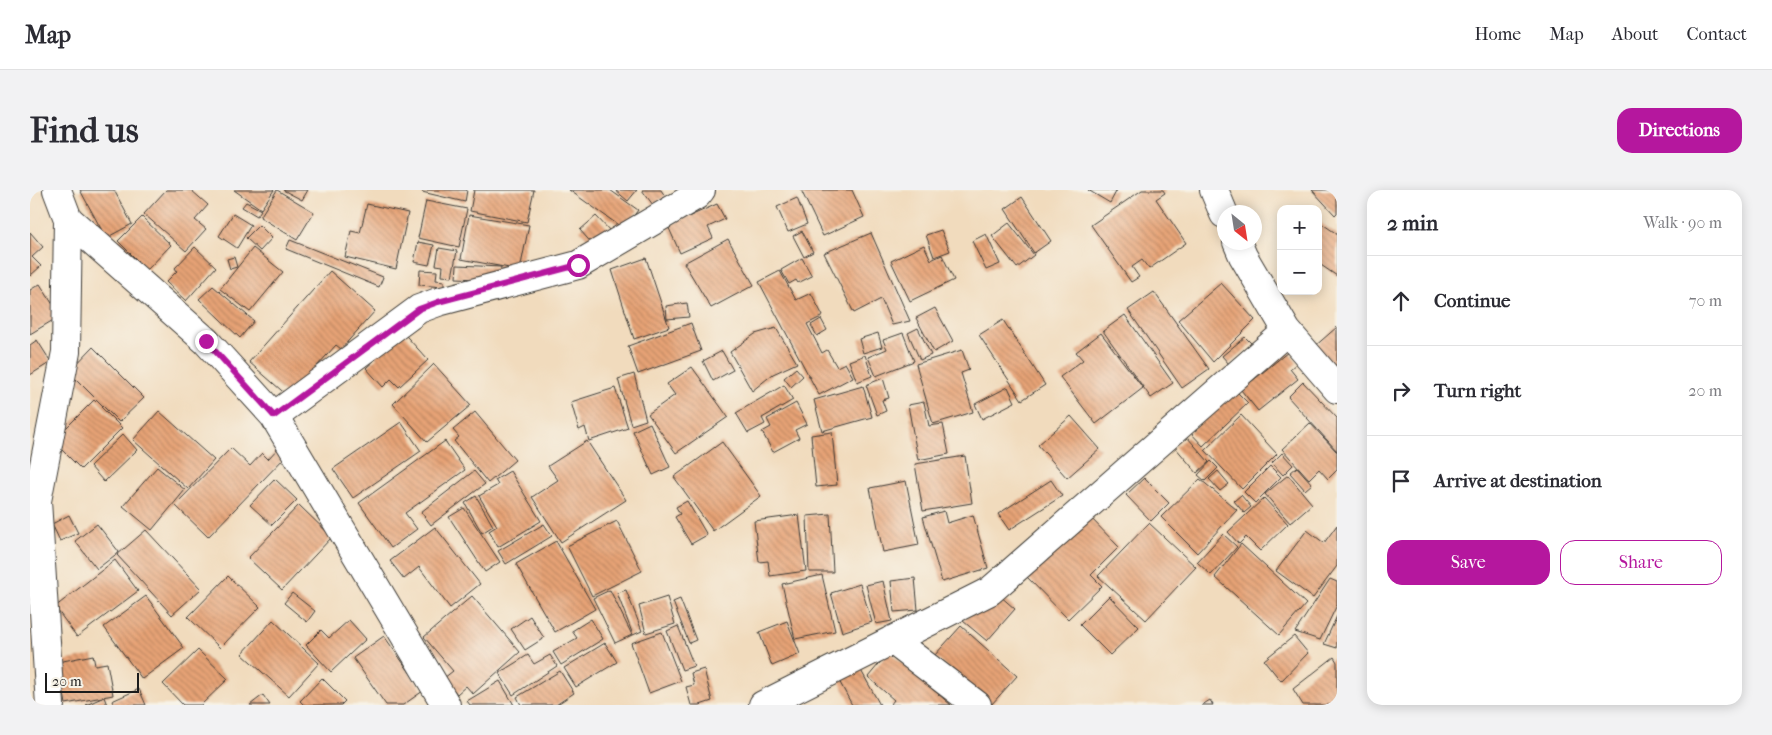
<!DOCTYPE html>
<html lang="en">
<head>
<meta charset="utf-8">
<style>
	body { margin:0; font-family:"IM FELL French Canon",serif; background:#f2f2f3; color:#2b2b33 }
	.controls { position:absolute; right:15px; top:15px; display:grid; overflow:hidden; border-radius:10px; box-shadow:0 2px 12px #0003 }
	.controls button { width:45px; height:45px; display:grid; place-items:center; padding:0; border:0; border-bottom:1px solid #e1e1e2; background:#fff; color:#2b2b33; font:25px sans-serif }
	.compass { position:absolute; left:1187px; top:15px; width:45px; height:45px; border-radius:50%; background:#fff; box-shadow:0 2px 12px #0003; rotate:150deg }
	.scale { position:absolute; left:15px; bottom:12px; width:94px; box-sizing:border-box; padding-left:5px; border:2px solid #1c1c1c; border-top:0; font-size:14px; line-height:18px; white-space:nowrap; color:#1c1c1c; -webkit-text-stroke:4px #f7f3e8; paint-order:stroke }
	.stop { position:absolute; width:15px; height:15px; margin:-11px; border:4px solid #b5179e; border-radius:50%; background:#fff }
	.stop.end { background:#b5179e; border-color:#fff; box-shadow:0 1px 5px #0008 }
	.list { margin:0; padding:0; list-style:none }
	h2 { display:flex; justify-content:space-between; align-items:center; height:65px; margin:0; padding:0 20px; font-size:21px }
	h2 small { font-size:16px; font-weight:400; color:#7c7c81 }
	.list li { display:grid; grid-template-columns:32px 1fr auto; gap:15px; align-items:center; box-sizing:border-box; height:90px; padding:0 20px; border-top:1px solid #e1e1e2 }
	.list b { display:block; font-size:19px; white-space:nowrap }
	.list em { font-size:16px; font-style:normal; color:#7c7c81 }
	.actions { display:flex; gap:10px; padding:15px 20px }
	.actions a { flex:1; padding:11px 0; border:1px solid #b5179e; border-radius:15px; text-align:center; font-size:18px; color:#b5179e }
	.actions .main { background:#b5179e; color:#fff }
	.icon { flex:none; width:28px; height:28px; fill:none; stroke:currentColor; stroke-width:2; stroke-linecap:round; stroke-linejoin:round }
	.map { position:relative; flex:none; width:1307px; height:515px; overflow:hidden; border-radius:15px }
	header { display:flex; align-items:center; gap:30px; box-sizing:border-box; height:70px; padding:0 25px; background:#fff; border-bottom:1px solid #e1e1e2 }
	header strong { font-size:24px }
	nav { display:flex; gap:28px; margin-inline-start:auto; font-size:18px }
	.intro { display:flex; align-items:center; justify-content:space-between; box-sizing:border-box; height:120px; padding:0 30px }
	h1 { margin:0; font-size:35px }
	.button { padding:12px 22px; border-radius:15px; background:#b5179e; color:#fff; font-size:18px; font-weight:700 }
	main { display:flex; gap:30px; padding:0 30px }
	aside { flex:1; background:#fff; border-radius:15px; box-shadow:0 2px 12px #0003 }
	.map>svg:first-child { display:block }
	.building { fill:url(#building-back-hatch) }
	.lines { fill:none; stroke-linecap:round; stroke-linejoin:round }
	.minor-casing { stroke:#3c3934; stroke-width:30 }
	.minor { stroke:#fff; stroke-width:28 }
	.route { stroke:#b5179e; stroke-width:6 }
</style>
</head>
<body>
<header>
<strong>Map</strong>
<nav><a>Home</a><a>Map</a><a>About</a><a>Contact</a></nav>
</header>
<div class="intro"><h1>Find us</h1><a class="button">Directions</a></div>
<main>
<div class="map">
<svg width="1307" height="515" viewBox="0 0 1307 515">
	<defs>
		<pattern id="building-back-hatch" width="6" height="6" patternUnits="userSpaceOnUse" patternTransform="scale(1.25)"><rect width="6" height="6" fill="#e7a376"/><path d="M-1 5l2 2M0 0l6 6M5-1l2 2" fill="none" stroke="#ba8460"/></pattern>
	</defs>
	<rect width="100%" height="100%" fill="#f7f3e8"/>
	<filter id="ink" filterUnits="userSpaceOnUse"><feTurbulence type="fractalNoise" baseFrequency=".02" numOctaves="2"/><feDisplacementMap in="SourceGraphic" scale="10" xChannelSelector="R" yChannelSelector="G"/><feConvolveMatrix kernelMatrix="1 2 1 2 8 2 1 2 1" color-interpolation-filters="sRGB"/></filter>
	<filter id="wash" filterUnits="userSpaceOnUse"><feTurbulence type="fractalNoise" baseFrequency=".0096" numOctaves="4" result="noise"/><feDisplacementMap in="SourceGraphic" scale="20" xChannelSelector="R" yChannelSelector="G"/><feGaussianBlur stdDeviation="1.12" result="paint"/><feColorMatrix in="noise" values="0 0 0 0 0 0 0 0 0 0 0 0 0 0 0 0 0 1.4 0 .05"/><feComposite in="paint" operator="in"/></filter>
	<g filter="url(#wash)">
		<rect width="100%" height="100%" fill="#f1dbbd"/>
		<g id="blocks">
			<!-- building -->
			<path class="building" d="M50,0H84L102,34L76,48Z
				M136,0H161L178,15L165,30L176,39L156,61L114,24Z
				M204,0H244L231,19Z
				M247,0L284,22L267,50L230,27Z
				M253,0H278L272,10Z
				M393,0H437L435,12L392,2Z
				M444,0H504L497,32L440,21Z
				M539,0H580L608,20L594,39Z
				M585,0H607L598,11Z
				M612,0H631L635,6L623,15Z
				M771,0H822L834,27L793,46Z
				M1058,0H1087L1080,13Z
				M1112,0H1133L1135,3L1126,9L1156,53L1119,79L1112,70L1102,77L1109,87L1101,92L1061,35Z
				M1282,0H1307V23L1305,25Z
				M992,7L1021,51L1004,63L975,19Z
				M767,8L777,34L758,42L747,17Z
				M396,11L437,19L429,57L388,48Z
				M216,12L231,20L227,26L212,17Z
				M337,14L378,23L366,79L315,67L321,41L330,43Z
				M687,14L695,29L678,37L683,48L650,63L638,36Z
				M203,24L221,35L207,58L189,46Z
				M439,25L499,35L490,80L431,69Z
				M566,26L581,42L564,56L550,40Z
				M112,27L141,55L117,80L88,51Z
				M1288,31L1307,44V86L1288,73Z
				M979,33L1004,65L987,78L962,46Z
				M229,35L242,48L230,61L216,48Z
				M911,40L920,61L904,67L896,45Z
				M772,41L783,62L774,67L763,46Z
				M0,42L13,57L2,67L11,76L0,86Z
				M841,43L880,131L862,135L851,109L824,123L794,63Z
				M956,44L970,74L956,80L942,51Z
				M698,49L724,95L681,118L654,73Z
				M260,50L353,87L349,97L256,59Z
				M388,52L404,55L399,75L384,72Z
				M894,55L901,70L912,65L924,90L880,111L861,71Z
				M165,57L186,77L156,111L136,92L147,81L145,78Z
				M223,58L253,82L220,122L190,99Z
				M409,58L427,61L422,87L412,86L413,76L406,75Z
				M204,67L207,77L200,79L197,69Z
				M616,68L639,137L604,149L582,80Z
				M772,68L782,86L768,93L766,90L759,94L751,80Z
				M427,75L471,77L470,90L426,88Z
				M390,80L407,81L406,90L414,91V97L389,95Z
				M300,81L345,121L311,159L306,155L259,207L219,172Z
				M750,81L766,110L781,103L793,126L777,134L792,163L797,160L807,177L815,173L823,187L789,205L729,92Z
				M1191,93L1225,130L1183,172L1148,130Z
				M10,94L30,126L0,144V100Z
				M183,96L224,131L210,148L169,109Z
				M1124,102L1179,179L1152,198L1098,120Z
				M657,113L659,127L637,129L636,116Z
				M905,118L923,151L904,162L886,128Z
				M1095,125L1143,193L1121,208L1073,141Z
				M791,129L797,140L787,146L781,135Z
				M973,130L1015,195L992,210L949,145Z
				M661,133L671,161L608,184L598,156Z
				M368,137L398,170L369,197L361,189L353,197L336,178L347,168L341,161Z
				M1307,137V183L1284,157Z
				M746,138L767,173L743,184L722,201L700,162L725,144Z
				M888,138L901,165L890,170L878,143Z
				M848,143L852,157L833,163L829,149Z
				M873,143L884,171L846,186L838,167L857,159L853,150Z
				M1071,143L1113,198L1066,234L1030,187L1053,170L1046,162Z
				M1215,147L1222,154L1199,174L1192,166Z
				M7,150L21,172L0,185V155Z
				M63,157L114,208L89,232L39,182Z
				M932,160L939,180L931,183L943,222L903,234L886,174Z
				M692,161L703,180L683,191L673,171Z
				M1258,162L1267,173L1260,179L1268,189L1228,221L1211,200Z
				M835,165L842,186L827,192L819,171Z
				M404,174L441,215L397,252L363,214Z
				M662,177L698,227L646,263L618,224L645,205L637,194Z
				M766,178L773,186L761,197L754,188Z
				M604,184L616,230L601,235L588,189Z
				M853,188L859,208L852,210L856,221L847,225L836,195Z
				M1273,192L1307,228V261L1258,207Z
				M754,195L763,210L732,228L735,234L718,243L706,223Z
				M833,196L842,227L792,241L784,210Z
				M978,197L985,212L952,229L945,214Z
				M585,198L598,238L559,251L555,237L549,240L541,212Z
				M1204,199L1218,213L1173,256L1160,242Z
				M64,210L92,238L51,279L23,251Z
				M894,212L899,236L913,234L919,264L888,270L878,215Z
				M766,213L777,234L765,240L769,248L743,262L732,242L741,237L737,229Z
				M129,221L184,270L158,299L103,250Z
				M445,222L485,270L458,293L424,251L429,247L423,240Z
				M1211,225L1247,264L1212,299L1175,260Z
				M1041,226L1070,259L1037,288L1008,255Z
				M371,232L391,261L323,308L303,279Z
				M620,233L640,277L623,285L603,241Z
				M1280,233L1307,262V280L1298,289L1289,279L1279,289L1252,259Z
				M802,242L807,295L786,297L781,245Z
				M93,244L107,260L74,292L60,276Z
				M1157,247L1179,272L1167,283L1145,257Z
				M415,251L435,280L375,323L387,339L361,358L329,313Z
				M557,251L596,310L531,352L502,307L528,290L518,276Z
				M692,252L731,306L683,341L644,287Z
				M249,257L257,265L178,347L145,315L201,258L220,276L232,263L238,269Z
				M1252,263L1263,275L1253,285L1242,273Z
				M935,266L942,313L893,321L885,274Z
				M1181,271L1188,278L1175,291L1168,285Z
				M1240,276L1251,287L1225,313L1214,302Z
				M127,277L155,300L122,340L93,316Z
				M1267,277L1282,294L1275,300L1260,283Z
				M444,281L455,294L401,335L391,322Z
				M480,281L511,331L468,357L459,341L467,336L449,306L468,295L465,290Z
				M1188,281L1199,294L1190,301L1179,289Z
				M1258,285L1282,314L1260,333L1235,304Z
				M1114,288L1139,313L1121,331L1096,305Z
				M245,289L267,310L242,335L220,315Z
				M1170,289L1207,320L1167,363L1131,327Z
				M1021,290L1032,306L979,340L968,324Z
				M876,291L889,355L853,362L840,298Z
				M1211,305L1221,317L1214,323L1204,311Z
				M446,306L463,336L452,343L435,313Z
				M1234,308L1258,334L1230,361L1216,347L1209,354L1198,342Z
				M657,311L677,345L661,354L645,327L650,324L646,317Z
				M269,315L302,347L252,400L218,368Z
				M434,318L470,372L455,382L419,327Z
				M914,321L917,333L943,325L958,378L912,392L893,327Z
				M800,324L803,382H779L777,326Z
				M1057,324L1089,357L1061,385L1072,396L1038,429L995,385Z
				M39,325L48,343L30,351L22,334Z
				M769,325L776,381L740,386L738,371L729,372L724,331Z
				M587,331L612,381L562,406L537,356Z
				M1119,333L1166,377L1116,430L1068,386Z
				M67,334L89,362L67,379L45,351Z
				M514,334L522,346L476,374L468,361Z
				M1307,335V376L1283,408L1246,381L1277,340L1294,353Z
				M405,337L450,394L420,418L389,377L374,389L360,371Z
				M116,340L171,399L142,425L87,365Z
				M1193,344L1207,357L1181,385L1167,372Z
				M526,351L565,419L525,442L486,374Z
				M1211,354L1276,414L1249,445L1185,387Z
				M85,370L108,401L47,447L25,417Z
				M792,385L805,441L765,449L752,394Z
				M198,386L230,417L190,458L158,427Z
				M885,388L888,420L864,422L861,391Z
				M1300,389L1307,392V415L1290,450L1265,442Z
				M853,391L862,431L846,434L836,395Z
				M830,394L842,432L812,442L801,403Z
				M961,398L985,419L957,451L933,431Z
				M580,400L602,445L585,453L563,408Z
				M596,400L612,441L603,445L587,403Z
				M262,403L285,421L277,432L254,413Z
				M116,406L154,458L112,489L74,437Z
				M442,406L490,462L443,504L436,496L427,504L414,488L423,481L394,447Z
				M1079,406L1109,437L1080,465L1050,435Z
				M637,407L645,434L616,443L609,416Z
				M650,409L666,450L659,453L643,412Z
				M500,426L514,448L495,460L481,439Z
				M1307,426V458L1294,454Z
				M561,429L573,449L531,475L523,462L547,448L542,441Z
				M243,430L289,473L259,506L212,464Z
				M319,430L336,449L301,482L276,455L291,440L299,448Z
				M757,431L770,464L742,476L729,442Z
				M648,436L664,476L652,480L637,441Z
				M931,436L987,486L961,515H959L904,466Z
				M632,442L651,491L619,503L601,453Z
				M354,446L393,501L373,515H356L323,468Z
				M1264,446L1278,463L1251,491L1234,470Z
				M575,453L587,472L546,497L534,478Z
				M168,460L198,489L171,515H153L133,494Z
				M859,462L921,515H860L864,510L838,487Z
				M63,465L65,475L77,473L83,505L36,514L28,472Z
				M498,465L504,474L520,465L527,476L483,505L469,483Z
				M1304,467L1307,472V515H1273L1263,499Z
				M828,475L850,515H822L807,487Z
				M674,479L682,511L670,515H661L656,497L664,495L661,483Z
				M530,481L544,503L526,515H491L487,507Z
				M292,488L315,511L311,515H274L270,511Z
				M470,491L484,515H440L437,511Z
				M109,499L116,515H84L82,511Z
				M233,505L240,515H220Z
				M74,507L77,515H56Z
				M1180,510L1183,515H1172Z"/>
		</g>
	</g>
	<g filter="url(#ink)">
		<use href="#blocks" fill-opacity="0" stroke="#3c3934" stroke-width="1"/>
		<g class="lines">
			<defs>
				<path id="minor" d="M1184,0L1194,24
					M38,29L176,151L244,226L416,515
					M1207,52L1213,66L1257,141L1307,199
					M244,226L389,119L408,112L548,75L667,5L671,0
					M862,450L947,515
					M20,515L7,311L36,162L38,29L27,0
					M733,515L960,401L1257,141"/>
			</defs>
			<!-- minor casing -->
			<use href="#minor" class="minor-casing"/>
			<!-- minor -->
			<use href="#minor" class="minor"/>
		</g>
	</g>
	<g class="lines" filter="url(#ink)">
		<!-- route -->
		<path class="route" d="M176,151L244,226L389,119L408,112L548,75"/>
	</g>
</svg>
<div class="controls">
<button>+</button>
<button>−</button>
</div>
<svg class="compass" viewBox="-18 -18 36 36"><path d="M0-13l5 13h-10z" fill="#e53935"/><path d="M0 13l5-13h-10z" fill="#7c7c81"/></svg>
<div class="scale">20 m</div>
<div class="stop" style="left:548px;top:75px"></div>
<div class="stop end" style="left:176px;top:151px"></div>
</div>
<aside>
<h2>2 min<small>Walk · 90 m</small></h2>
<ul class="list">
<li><svg class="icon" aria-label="ahead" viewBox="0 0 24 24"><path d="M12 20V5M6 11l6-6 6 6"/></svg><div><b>Continue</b></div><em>70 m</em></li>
<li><svg class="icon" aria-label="right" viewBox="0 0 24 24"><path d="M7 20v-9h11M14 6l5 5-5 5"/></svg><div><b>Turn right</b></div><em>20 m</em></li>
<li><svg class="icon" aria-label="arrive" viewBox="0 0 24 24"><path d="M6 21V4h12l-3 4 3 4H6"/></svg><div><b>Arrive at destination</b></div></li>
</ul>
<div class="actions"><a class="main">Save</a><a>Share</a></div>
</aside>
</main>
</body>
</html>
